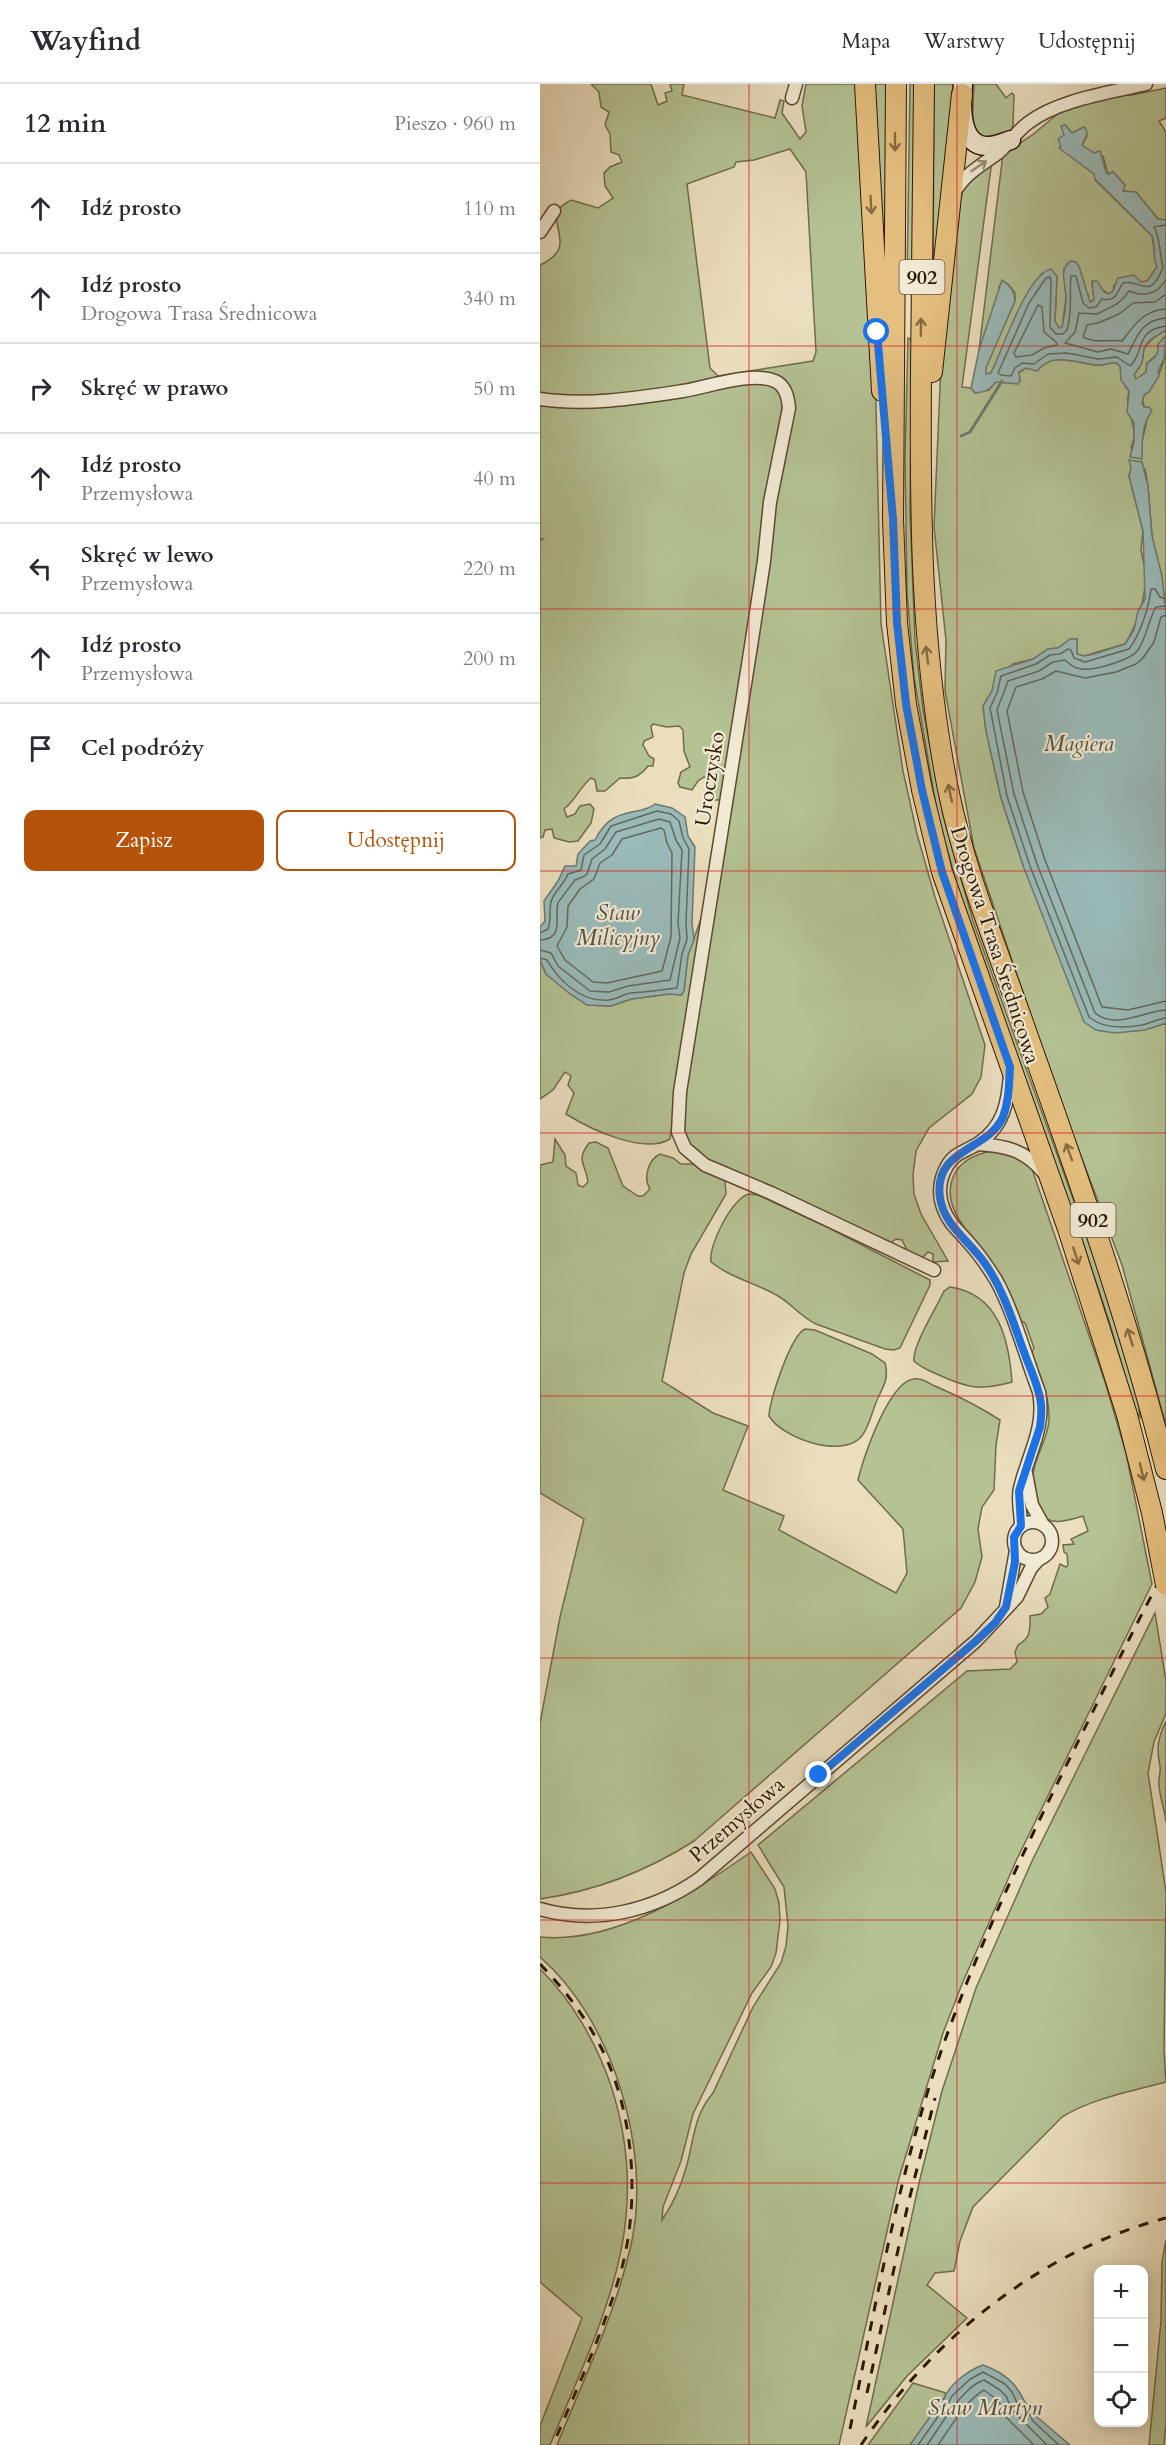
<!DOCTYPE html>
<html lang="pl">
<head>
<meta charset="utf-8">
<style>
	body { margin:0; font-family:Cardo,serif; background:#f2f2f3; color:#2b2b33 }
	.controls { position:absolute; right:18px; bottom:18px; display:grid; overflow:hidden; border-radius:12px; box-shadow:0 3px 15px #0003 }
	.controls button { width:54px; height:54px; display:grid; place-items:center; padding:0; border:0; border-bottom:2px solid #e1e1e2; background:#fff; color:#2b2b33; font:30px sans-serif }
	.stop { position:absolute; width:18px; height:18px; margin:-14px; border:4px solid #1a73e8; border-radius:50%; background:#fff }
	.stop.end { background:#1a73e8; border-color:#fff; box-shadow:0 2px 6px #0008 }
	.list { margin:0; padding:0; list-style:none }
	h2 { display:flex; justify-content:space-between; align-items:center; height:78px; margin:0; padding:0 24px; font-size:26px }
	h2 small { font-size:20px; font-weight:400; color:#7c7c81 }
	.list li { display:grid; grid-template-columns:39px 1fr auto; gap:18px; align-items:center; box-sizing:border-box; height:90px; padding:0 24px; border-top:2px solid #e1e1e2 }
	.list b { display:block; font-size:22px; white-space:nowrap }
	.list p { margin:0; font-size:20px; white-space:nowrap; color:#7c7c81 }
	.list em { font-size:20px; font-style:normal; color:#7c7c81 }
	.actions { display:flex; gap:12px; padding:18px 24px }
	.actions a { flex:1; padding:14px 0; border:2px solid #b45309; border-radius:12px; text-align:center; font-size:21px; color:#b45309 }
	.actions .main { background:#b45309; color:#fff }
	.icon { flex:none; width:33px; height:33px; fill:none; stroke:currentColor; stroke-width:2; stroke-linecap:round; stroke-linejoin:round }
	.map { position:relative; flex:none; width:626px; height:2361px; overflow:hidden }
	header { display:flex; align-items:center; gap:36px; box-sizing:border-box; height:84px; padding:0 30px; background:#fff; border-bottom:2px solid #e1e1e2 }
	header strong { font-size:28px }
	nav { display:flex; gap:33px; margin-inline-start:auto; font-size:21px }
	main { display:flex }
	aside { flex:1; background:#fff }
	.map>svg:first-child { display:block }
	.green { fill:#b4c294; stroke:#706c4a; stroke-width:1.5; fill-rule:evenodd }
	.water { fill:#9abbba; stroke:#6e7970; stroke-width:1.5 }
	.lines { fill:none; stroke-linecap:round; stroke-linejoin:round }
	.shore { stroke:#63695d; stroke-width:1.5 }
	.stream { stroke:#6e7970; stroke-width:3 }
	.street-casing { stroke:#5c4930; stroke-width:15 }
	.secondary-casing { stroke:#2c1700; stroke-width:21 }
	.primary-casing { stroke:#2c1700; stroke-width:22 }
	.street { stroke:#f1ead5; stroke-width:12 }
	.secondary { stroke:#f1ead5; stroke-width:18 }
	.primary { stroke:#e5bf7f; stroke-width:20 }
	.rail { stroke:#2c1700; stroke-width:3; stroke-dasharray:10 10; stroke-linecap:butt }
	.primary-bridge-casing { stroke:#2c1700; stroke-width:22; stroke-linecap:butt }
	.primary-bridge { stroke:#e5bf7f; stroke-width:20 }
	.oneway { stroke:#886b40 }
	.oneway2 { stroke:#988b75 }
	.route { stroke:#1a73e8; stroke-width:8 }
	.grid { fill:none; stroke:#d62828; stroke-width:1.5; stroke-opacity:0.55 }
	.labels { text-anchor:middle; dominant-baseline:central; stroke-width:4.5; stroke-linejoin:round; paint-order:stroke }
	.shield { fill:#f1ead5; stroke:#675640; stroke-width:1.5 }
	.shield-label { font-size:20px; font-weight:bold; fill:#2c1700 }
	.street-label { font-size:21px; fill:#2c1700; stroke:#f1ead5 }
	.water-label { font-size:22px; font-style:italic; fill:#525041; stroke:#f1ead5 }
</style>
</head>
<body>
<header>
<strong>Wayfind</strong>
<nav><a>Mapa</a><a>Warstwy</a><a>Udostępnij</a></nav>
</header>
<main>
<aside>
<h2>12 min<small>Pieszo · 960 m</small></h2>
<ul class="list">
<li><svg class="icon" aria-label="ahead" viewBox="0 0 24 24"><path d="M12 20V5M6 11l6-6 6 6"/></svg><div><b>Idź prosto</b></div><em>110 m</em></li>
<li><svg class="icon" aria-label="ahead" viewBox="0 0 24 24"><path d="M12 20V5M6 11l6-6 6 6"/></svg><div><b>Idź prosto</b><p>Drogowa Trasa Średnicowa</p></div><em>340 m</em></li>
<li><svg class="icon" aria-label="right" viewBox="0 0 24 24"><path d="M7 20v-9h11M14 6l5 5-5 5"/></svg><div><b>Skręć w prawo</b></div><em>50 m</em></li>
<li><svg class="icon" aria-label="ahead" viewBox="0 0 24 24"><path d="M12 20V5M6 11l6-6 6 6"/></svg><div><b>Idź prosto</b><p>Przemysłowa</p></div><em>40 m</em></li>
<li><svg class="icon" aria-label="left" viewBox="0 0 24 24"><path d="M17 20v-9H6M10 6l-5 5 5 5"/></svg><div><b>Skręć w lewo</b><p>Przemysłowa</p></div><em>220 m</em></li>
<li><svg class="icon" aria-label="ahead" viewBox="0 0 24 24"><path d="M12 20V5M6 11l6-6 6 6"/></svg><div><b>Idź prosto</b><p>Przemysłowa</p></div><em>200 m</em></li>
<li><svg class="icon" aria-label="arrive" viewBox="0 0 24 24"><path d="M6 21V4h12l-3 4 3 4H6"/></svg><div><b>Cel podróży</b></div></li>
</ul>
<div class="actions"><a class="main">Zapisz</a><a>Udostępnij</a></div>
</aside>
<div class="map">
<svg width="626" height="2361" viewBox="0 0 626 2361">
	<rect width="100%" height="100%" fill="#eadebe"/>
	<filter id="stains"><feTurbulence type="fractalNoise" baseFrequency=".00333" numOctaves="4"/><feColorMatrix values="0 0 0 0 .2 0 0 0 0 .09 0 0 0 0 .02 0 0 0 .5 -.17"/></filter>
	<radialGradient id="worn" r=".72"><stop offset=".6" stop-color="#630" stop-opacity="0"/><stop offset="1" stop-color="#630" stop-opacity=".3"/></radialGradient>
	<!-- green -->
	<path class="green" d="M51,0H111L118,21L127,17L125,9L132,7L130,0H144L142,11L235,34L240,16L244,17L242,29L260,55L266,48L262,22L266,0H320L335,280L341,540L363,687L377,750L395,813L445,961L441,993L432,1010L389,1044L376,1067L373,1091L374,1110L381,1130L408,1177L393,1178V1170L388,1168L383,1173L376,1174L369,1170L362,1156L356,1155L349,1160L164,1074C149,1064 144,1051 142,1033L181,716H174L171,710L174,699L164,693L158,697L152,706L140,703L138,699L141,688L150,683L144,667L143,646L139,642L127,643L113,640L111,643L113,653L104,657L103,661L109,672L114,675L113,682H108C99,693 94,695 80,694L65,707H57L55,696L51,694C38,705 37,715 24,725L27,733L35,730L40,722L50,720L54,725L51,739L38,757L29,758L14,754L12,745L5,746L3,753L0,754V457L3,455H0V322H7L0,309V181C39,163 7,142 20,124C22,121 28,118 31,116L58,124L73,114L65,102L64,89L70,83L82,78L79,71L71,68L70,50L65,41L69,28L61,23L59,8ZM250,65L266,88L276,268L273,277L178,292L170,284L147,100L194,83L196,78L214,76Z
		M331,0H347L345,205Z
		M370,0H375L373,198L370,200L367,198Z
		M394,0H418L393,201Z
		M434,0H456L466,14L472,9L474,11L473,41L471,48L442,57L432,42Z
		M626,4V34L619,37L626,48V136L618,135L596,108L583,107L585,101L573,88L568,90L563,72L547,66L542,61L547,52L532,49L525,41L522,42L524,51L520,64L555,90V96L612,152L617,183L607,197L601,198L596,194L574,201L573,207L569,210L552,200L554,216L549,218L548,210L524,185L526,214L522,244H519L515,237L517,192L502,189L484,216L451,289L446,290L445,284L475,217V209L468,200L459,202L458,211L439,266L463,70L491,52L525,24L573,11H592Z
		M452,76L422,303L431,304L435,309L449,306L456,298L478,299L480,297L479,289L486,284L497,287C512,267 536,279 557,281C564,282 569,278 576,279L580,282L585,302L589,307C583,330 601,341 591,364L602,369C599,357 607,345 607,333C607,324 600,320 604,311C607,307 610,304 613,300C619,293 625,275 626,265V530L623,508L605,500C604,519 596,543 585,560L544,572L537,570V555H531L518,564L508,565L493,575L473,580L452,607L443,622L446,647L461,714L474,754L484,784L556,946C582,949 602,948 626,939V1341L582,1181L513,998L434,764L405,607L406,556L394,443L401,280L417,133L423,104ZM591,385H605L608,402L612,452L619,483L605,485L601,466L603,447L589,392Z
		M626,246V252L623,254L619,269L607,279L606,288L596,296L594,291L602,279L604,264L616,251Z
		M368,254L372,256L370,427L375,557L383,626L403,731L433,837L554,1173L601,1323L599,1325L600,1333L596,1328L569,1237L538,1144L428,839L398,733L374,593L367,508L365,374Z
		M162,832L130,1055C104,1071 50,1045 26,1030L34,1009L28,1001L31,992L25,988L13,1006L0,1015V876L6,890L47,921L71,922L91,915L129,910L141,911L144,907L148,871Z
		M15,1055L25,1071L26,1082L36,1089L38,1101L43,1103L48,1098C46,1079 35,1078 49,1059L56,1058L68,1064L83,1102L98,1112H103L110,1105C103,1094 108,1076 120,1070L133,1074L141,1080H153L185,1097L186,1110L151,1170L144,1189L122,1297L173,1329L208,1342L183,1406L244,1432L239,1446L356,1509L367,1489L363,1445L318,1396C323,1374 351,1290 378,1295C384,1295 390,1300 395,1302C418,1312 440,1323 460,1336L456,1361L454,1406L442,1423L438,1445L442,1473L435,1498L421,1524L154,1757C107,1787 56,1807 0,1815V1639L20,1533L44,1435L0,1409V1081L13,1078Z
		M452,1067C466,1067 483,1073 492,1085L565,1298L586,1369L612,1500L476,1777L422,1900L403,1949L359,2094L299,2361H17C44,2294 77,2227 92,2156C111,2064 72,1935 0,1873V1853C76,1860 152,1809 211,1768L235,1805L239,1819L240,1836L236,1869L231,1883L212,1909L153,2030L141,2077L123,2123L122,2136C133,2120 141,2102 146,2084C154,2057 153,2032 173,2009L213,1923L241,1879L246,1862L248,1842L244,1803L218,1761L427,1587L470,1585L477,1578L475,1568L478,1561C491,1554 490,1546 490,1532L501,1530L508,1523L505,1514L510,1510L520,1480L526,1483L528,1481L527,1470L524,1468L523,1461L534,1460L531,1455L548,1447L543,1432C526,1437 503,1445 498,1421C496,1414 493,1406 493,1399C491,1377 508,1357 509,1336C510,1313 500,1291 491,1270L494,1264L485,1239L478,1235C470,1217 464,1196 453,1180C436,1155 398,1125 414,1091C421,1076 436,1070 452,1067Z
		M209,1110L218,1111L289,1144L390,1196V1201L360,1264L354,1266L345,1265L276,1240C261,1233 252,1220 238,1212C216,1199 191,1194 171,1178C168,1161 193,1113 209,1110Z
		M410,1203C459,1210 469,1256 472,1298C441,1307 427,1304 399,1291C390,1287 381,1284 374,1277C372,1262 397,1223 404,1207Z
		M265,1245L275,1246L332,1270L345,1279C349,1294 344,1301 338,1314C332,1326 330,1343 321,1353C301,1375 242,1354 229,1332C229,1317 251,1251 265,1245Z
		M615,1529L626,1597V1629L614,1658L608,1689L626,1808L624,1967L626,1998C592,2007 553,2014 522,2033L433,2123L420,2157L414,2187L395,2189L387,2201L427,2234L367,2292L326,2343L379,2099L402,2007L436,1904L492,1777Z
		M626,1637V1738C625,1727 619,1710 619,1701C618,1695 621,1689 620,1682C616,1664 618,1654 626,1637Z
		M0,1885C32,1916 57,1960 71,2002C116,2139 61,2237 10,2361H0V2342L42,2234L0,2198Z
		M626,2156V2338L624,2361H609L621,2237L622,2178Z
		M373,2299L406,2309L404,2315L370,2361H328Z"/>
	<!-- water -->
	<path class="water" d="M525,41L532,49L544,43C551,50 544,54 542,61L554,69L560,67L566,88L568,90L573,88L585,101L583,107L596,108L618,135L626,136V246L610,256L604,264L602,279L594,291L596,295L606,288L607,279C616,273 619,270 618,260L626,252L624,275L618,287L619,292L609,308L604,311L602,319L604,323H609L612,327C602,340 602,358 602,375L590,373L594,358V339L587,328L589,307L581,296L580,282L576,279C569,278 564,282 557,281C536,279 512,267 497,287L486,284L479,288L480,297L478,300L456,298C449,306 446,308 435,309L431,304L439,266L462,196C470,201 475,207 475,217L446,284V290L451,289C462,267 487,190 511,185L517,192L515,237L519,244L522,243C524,234 526,223 526,214C526,201 518,185 531,177L536,178L539,182L550,218L554,216L552,197H557L564,208L569,210L573,207L578,194L594,191L601,198L607,197L617,183C612,172 616,162 612,152L555,95L554,90L519,64L521,62L518,55L524,51L521,42Z
		M589,376L602,378L608,402L612,452L622,492L626,530V939L605,946L575,949L556,946L544,938L484,784L461,714L446,647L443,622L452,607L456,587L493,575L508,565L518,564L530,555H537V570L544,572L554,570L585,560L594,546L598,527L605,515L603,447L589,392L591,385Z
		M115,720L132,724L145,733L148,752L155,763L152,839L154,856L148,871L144,907L141,911L129,910L91,915L71,922L47,921L30,910L6,890L0,876V843L5,837L4,817L18,797L25,782H36L38,770L50,757L55,756C66,734 78,730 102,726C108,724 110,724 115,720Z
		M443,2281C457,2286 470,2294 478,2306C486,2318 483,2320 497,2327V2333L530,2361H370L392,2330V2323L399,2316L404,2315C409,2300 429,2286 443,2281Z"/>
	<g class="lines">
		<!-- shore -->
		<path class="shore" d="M626,141L614,143C621,156 619,169 623,183C610,218 601,195 583,199C576,209 577,218 562,215L556,223L549,224L543,219L536,192H531C529,210 533,226 527,246L523,250H516L510,243L511,198L510,193L506,194L489,219L458,289L461,291L471,292L475,284L482,279L494,280L508,270L527,269L558,275L577,273L590,282C605,269 594,246 626,242
			M626,195C617,211 604,213 589,207C579,222 571,222 557,230L539,229L535,248L525,259L558,268L571,265L588,270C597,253 601,236 626,234
			M626,210L615,218L593,219L579,230L558,239L547,241L543,253C556,260 568,255 582,257C594,241 604,226 626,225
			M498,221L502,223L504,248L516,258L517,261L504,264L492,271L476,273L474,269Z
			M626,515L620,513L615,505H611C609,523 600,551 589,565L545,578L534,574L531,566L528,565L520,570L510,571L496,580L461,592L457,609L450,624L467,712L490,782L549,933C563,945 585,944 602,941C610,939 618,935 626,934
			M626,522L616,523C608,537 607,552 598,566C591,576 554,587 541,585C534,584 530,581 525,576L513,578L499,587L468,597L457,626L474,710L497,780L555,929C576,946 604,927 626,926
			M626,531L621,533L614,558L603,574L596,580L576,588L545,594L516,587L502,595L476,603L467,627L483,708L505,776L562,923L588,926L626,917
			M121,744L124,746L127,759L132,769L131,853L122,887L67,899L53,898L25,876L17,862L27,843L28,822L40,805L54,795L60,779L72,771L82,755Z
			M0,849L8,845C12,835 8,824 12,815C16,806 24,800 28,790L41,786L44,771L60,760L71,742L117,727L131,730L139,737L143,754L149,765L146,839L147,855L142,870L137,904C122,906 107,908 91,909C84,910 77,915 69,916C42,919 19,897 7,876L0,874
			M0,856C25,855 14,833 18,819C19,817 34,797 35,796C40,794 43,794 47,790L52,775L65,765L76,748L119,735L130,738L136,756L142,766L138,839L140,854L130,896L88,902L69,908L50,907L18,882L11,869L0,866
			M378,2361L397,2334L399,2325L408,2320L412,2312L429,2296L443,2288L465,2300L472,2308L478,2321L490,2331L493,2337L519,2361
			M387,2361C400,2343 423,2302 444,2296L460,2306L466,2312L472,2326L507,2361
			M398,2361C411,2343 425,2317 444,2306L459,2317L465,2332L494,2361"/>
		<!-- stream -->
		<path class="stream" d="M421,352L430,348L462,297"/>
		<defs>
			<path id="street" d="M252,14L256,0
				M414,109C424,90 442,81 458,69C469,60 476,48 488,39C518,16 568,9 606,0
				M0,148L14,127
				M0,315C47,322 97,314 143,307C168,303 212,287 235,297C246,302 248,314 249,324L230,418L224,477L211,562L140,1008L138,1048L145,1064L165,1081L231,1109L394,1186
				M470,990C468,1018 464,1042 439,1059C427,1067 415,1068 407,1082C399,1096 398,1112 404,1126C409,1140 420,1148 429,1159C439,1170 448,1183 456,1196C473,1226 486,1274 499,1308C506,1344 488,1370 480,1404C477,1415 481,1430 481,1441
				M438,1060C466,1062 485,1066 503,1088
				M486,1389L492,1421L502,1439
				M474 1457a19 19 0 1 1 38 0a19 19 0 1 1-38 0Z
				M466,1523L476,1466
				M0,1825C55,1841 113,1827 159,1795L436,1557L477,1513L491,1484L498,1476"/>
			<path id="secondary" d="M423,0C421,20 419,63 448,62C456,62 464,58 471,56"/>
			<path id="primary" d="M325,0L342,307
				M356,0L353,435L357,539L366,620L382,706L402,788L528,1145L587,1331
				M384,0C383,95 382,190 381,286C380,429 380,564 408,705C425,789 459,869 487,950C538,1093 589,1237 626,1385
				M392,288L422,10"/>
		</defs>
		<!-- street casing -->
		<use href="#street" class="street-casing"/>
		<!-- secondary casing -->
		<use href="#secondary" class="secondary-casing"/>
		<!-- primary casing -->
		<use href="#primary" class="primary-casing"/>
		<!-- street -->
		<use href="#street" class="street"/>
		<!-- secondary -->
		<use href="#secondary" class="secondary"/>
		<!-- primary -->
		<use href="#primary" class="primary"/>
		<!-- rail -->
		<path class="rail" d="M0,1880C22,1903 42,1928 57,1956C94,2021 101,2116 81,2187C64,2247 37,2304 13,2361
			M327,2309L368,2120L395,2014
			M310,2345C334,2229 355,2111 391,1997C427,1887 476,1782 528,1678C560,1613 592,1548 626,1484
			M321,2361C393,2254 500,2167 626,2134"/>
		<defs>
			<path id="primary-bridge" d="M587,1331L612,1429L626,1501"/>
		</defs>
		<!-- primary-bridge casing -->
		<use href="#primary-bridge" class="primary-bridge-casing"/>
		<!-- primary-bridge -->
		<use href="#primary-bridge" class="primary-bridge"/>
	</g>
	<!-- one-way arrows -->
	<defs><path id="oneway-shaft" d="M-6 0H5M1.5-3L5.5 0L1.5 3" fill="none" stroke-width="1.6" stroke-linecap="round" stroke-linejoin="round" transform="scale(1.5)"/></defs>
	<g class="oneway">
		<use href="#oneway-shaft" transform="translate(355 58) rotate(90)"/>
		<use href="#oneway-shaft" transform="translate(331 121) rotate(87)"/>
		<use href="#oneway-shaft" transform="translate(381 243) rotate(-89)"/>
		<use href="#oneway-shaft" transform="translate(387 571) rotate(-97)"/>
		<use href="#oneway-shaft" transform="translate(410 709) rotate(-102)"/>
		<use href="#oneway-shaft" transform="translate(529 1068) rotate(-110)"/>
		<use href="#oneway-shaft" transform="translate(536 1172) rotate(72)"/>
		<use href="#oneway-shaft" transform="translate(590 1253) rotate(-107)"/>
		<use href="#oneway-shaft" transform="translate(602 1388) rotate(76)"/>
	</g>
	<use class="oneway2" href="#oneway-shaft" transform="translate(439 82) rotate(-34)"/>
	<g class="lines">
		<!-- route -->
		<path class="route" d="M279,1691L436,1557L455,1539L466,1523L475,1478L474,1453L481,1442L479,1407L500,1343C501,1335 502,1328 501,1320C499,1302 490,1285 484,1268C473,1238 464,1207 446,1181C431,1158 404,1142 400,1114C393,1064 447,1068 463,1033C469,1017 469,1000 470,983L402,788L382,706L366,620L357,539L353,435L337,248"/>
	</g>
	<!-- grid -->
	<path class="grid" d="M209,0V2361M417,0V2361M0,262H626M0,525H626M0,787H626M0,1049H626M0,1312H626M0,1574H626M0,1836H626M0,2099H626"/>
	<g class="labels">
		<!-- shield labels -->
		<g class="shield">
			<rect x="359.5" y="176" width="45" height="34" rx="4.5"/>
			<rect x="530.5" y="1119" width="45" height="34" rx="4.5"/>
		</g>
		<g class="shield-label">
			<text x="382" y="193">902</text>
			<text x="553" y="1136">902</text>
		</g>
		<!-- street labels -->
		<g class="street-label">
			<text transform="translate(170 695) rotate(-81)">Uroczysko</text>
			<text transform="translate(455 861) rotate(72)">Drogowa Trasa Średnicowa</text>
			<text transform="translate(197 1736) rotate(-41)">Przemysłowa</text>
		</g>
		<!-- water labels -->
		<g class="water-label">
			<text x="539" y="660">Magiera</text>
			<text x="78" y="829">Staw<tspan x="78" dy="25">Milicyjny</tspan></text>
			<text x="445" y="2324">Staw Martyn</text>
		</g>
	</g>
	<rect width="100%" height="100%" filter="url(#stains)"/>
	<rect width="100%" height="100%" fill="url(#worn)"/>
</svg>
<div class="controls">
<button>+</button>
<button>−</button>
<button><svg class="icon" aria-label="locate" viewBox="0 0 24 24"><circle cx="12" cy="12" r="6"/><path d="M12 2v4M12 18v4M2 12h4M18 12h4"/></svg></button>
</div>
<div class="stop" style="left:337px;top:248px"></div>
<div class="stop end" style="left:279px;top:1691px"></div>
</div>
</main>
</body>
</html>
